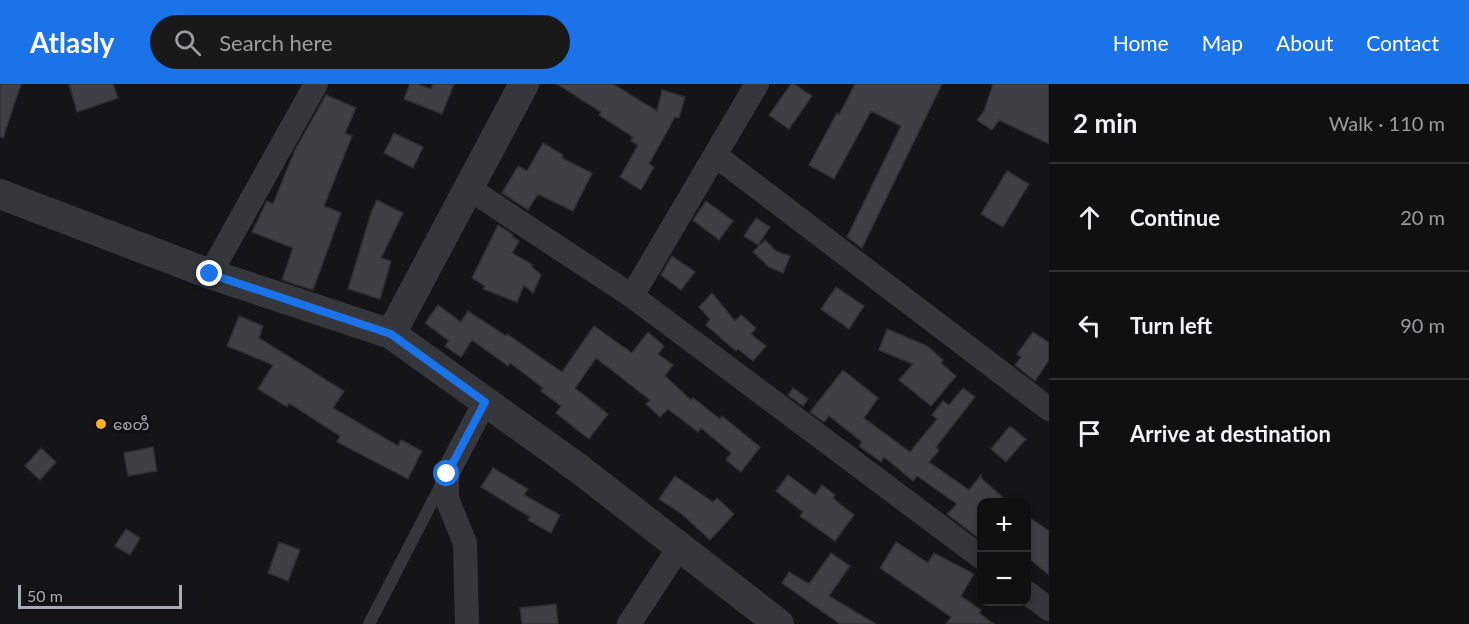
<!DOCTYPE html>
<html lang="en">
<head>
<meta charset="utf-8">
<style>
	body { margin:0; font-family:Lato,"Noto Sans Myanmar",sans-serif; background:#19191a; color:#f1f3f6 }
	.controls { position:absolute; right:18px; bottom:18px; display:grid; overflow:hidden; border-radius:12px; box-shadow:0 3px 9px #0003 }
	.controls button { width:54px; height:54px; display:grid; place-items:center; padding:0; border:0; border-bottom:2px solid #303031; background:#101011; color:#f1f3f6; font:30px sans-serif }
	.scale { position:absolute; left:18px; bottom:15px; width:164px; box-sizing:border-box; padding-left:6px; border:3px solid #a6acb9; border-top:0; font-size:16px; line-height:21px; white-space:nowrap; color:#a6acb9; -webkit-text-stroke:4px #101012; paint-order:stroke }
	.stop { position:absolute; width:18px; height:18px; margin:-14px; border:4px solid #1a73e8; border-radius:50%; background:#fff }
	.stop.end { background:#1a73e8; border-color:#fff; box-shadow:0 2px 6px #0008 }
	.list { margin:0; padding:0; list-style:none }
	h2 { display:flex; justify-content:space-between; align-items:center; height:78px; margin:0; padding:0 24px; font-size:26px }
	h2 small { font-size:20px; font-weight:400; color:#9c9d9f }
	.list li { display:grid; grid-template-columns:39px 1fr auto; gap:18px; align-items:center; box-sizing:border-box; height:108px; padding:0 24px; border-top:2px solid #303031 }
	.list b { display:block; font-size:22px; white-space:nowrap }
	.list em { font-size:20px; font-style:normal; color:#9c9d9f }
	.icon { flex:none; width:33px; height:33px; fill:none; stroke:currentColor; stroke-width:2; stroke-linecap:round; stroke-linejoin:round }
	.map { position:relative; flex:none; width:1049px; height:540px; overflow:hidden }
	header { display:flex; align-items:center; gap:36px; box-sizing:border-box; height:84px; padding:0 30px; background:#1a73e8; color:#fff }
	header strong { font-size:28px }
	nav { display:flex; gap:33px; margin-inline-start:auto; font-size:21px }
	.search { width:420px; height:54px; background:#19191a; display:flex; align-items:center; gap:15px; box-sizing:border-box; padding:0 21px; border-radius:33px; color:#9c9d9f; font-size:22px }
	main { display:flex }
	aside { flex:1; background:#101011 }
	.map>svg:first-child { display:block }
	.building { fill:#3f4045; stroke:#2f2f34; stroke-width:1.5 }
	.lines { fill:none; stroke-linecap:round; stroke-linejoin:round }
	.service { stroke:#36373d; stroke-width:12 }
	.minor { stroke:#36373d; stroke-width:24 }
	.tertiary { stroke:#36373d; stroke-width:30 }
	.route { stroke:#1a73e8; stroke-width:8 }
	.poi-dot { fill:#ffae26; stroke:#101012; stroke-width:2 }
	.labels { text-anchor:middle; dominant-baseline:central; stroke-width:6; stroke-linejoin:round; paint-order:stroke }
	.poi-label { font-size:15px; fill:#a6acb9; stroke:#101012; text-anchor:start }
</style>
</head>
<body>
<header>
<strong>Atlasly</strong>
<div class="search"><svg class="icon" aria-label="search" viewBox="0 0 24 24"><circle cx="10" cy="10" r="6"/><path d="M15 15l6 6"/></svg>Search here</div>
<nav><a>Home</a><a>Map</a><a>About</a><a>Contact</a></nav>
</header>
<main>
<div class="map">
<svg width="1049" height="540" viewBox="0 0 1049 540">
	<rect width="100%" height="100%" fill="#151517"/>
	<!-- building -->
	<path class="building" d="M0,0H21L3,54L0,53Z
		M69,0H113L118,14L77,28Z
		M410,0H417L431,5L433,0H454L442,30L404,15Z
		M557,0H613L657,27L662,6L685,13L679,34L675,33L649,80L654,83L641,106L620,93L638,61L631,57L633,53L599,31L601,28Z
		M791,0H794L812,12L789,45L769,31Z
		M855,0H942L862,164L847,153L901,42L871,27L834,95L809,81L837,29L839,31Z
		M993,0H1049V60L999,36L992,46L977,36L984,27Z
		M326,11L356,24L345,49L352,52L324,122L341,129L313,206L282,196L293,164L252,148L267,117L273,120L295,66Z
		M394,49L423,63L413,84L384,69Z
		M543,59L563,71L562,74L592,89L573,127L538,110L528,126L502,109L518,82L527,87Z
		M1007,87L1029,100L1003,143L981,130Z
		M377,116L403,129L381,174L391,177L380,215L348,205L371,129Z
		M706,117L733,137L719,156L693,136Z
		M756,134L770,143L758,161L744,152Z
		M498,141L513,151L512,153L519,157L512,169L533,181L531,182L541,191L533,209L524,201L517,218L483,205L485,202L472,194Z
		M765,156L776,167L790,172L783,189L769,183L753,168Z
		M672,172L695,188L681,206L661,191Z
		M836,203L864,222L849,245L821,225Z
		M712,209L735,237L741,231L756,244L751,250L766,262L753,277L738,265L736,267L706,241L710,235L699,223Z
		M438,221L461,238L468,227L506,252L507,250L562,288L594,242L632,269L648,248L664,262L658,270L673,281L665,292L691,316L693,314L720,335L722,332L760,363L741,388L726,376L731,369L701,344L698,348L668,325L660,333L646,320L650,316L596,274L575,304L608,330L589,355L556,329L561,322L541,307L543,304L510,279L508,282L472,256L461,273L445,262L449,257L425,239Z
		M239,232L263,242L259,254L344,307L333,324L398,362L401,356L422,367L408,395L337,358L340,352L289,319L287,323L258,305L273,281L227,262Z
		M887,245L927,262L943,276L941,279L956,292L931,322L899,296L913,280L879,266Z
		M1033,248L1049,259V276L1035,297L1015,281L1021,273L1017,270Z
		M843,286L878,314L864,334L910,368L937,335L932,331L943,317L949,321L963,304L975,313L936,363L939,366L929,378L969,406L981,391V394L1008,418H981V456L947,430L957,420L917,392L913,397L884,373L881,378L859,362L862,358L829,332L824,338L810,328Z
		M793,304L808,315L803,322L788,311Z
		M1010,342L1026,355L1006,378L991,365Z
		M153,363L157,387L128,392L124,369Z
		M41,364L56,378L40,396L25,382Z
		M493,384L528,405L524,411L560,431L551,449L528,436L530,433L481,403Z
		M788,391L815,411L822,401L835,411L833,414L854,431L835,457L800,432L803,428L776,407Z
		M675,392L713,418L717,414L734,430L710,456L683,431L659,415Z
		M1026,431L1049,447V491L1026,472Z
		M126,445L140,454L130,471L115,462Z
		M279,458L300,466L288,497L268,489Z
		M896,458L928,479L934,469L974,490L961,512L981,526L979,529L994,540H946L951,533L880,484Z
		M831,469L850,482L829,512L876,540H840L782,499L789,488L809,500Z
		M556,520L558,540H522L520,524Z"/>
	<g class="lines">
		<!-- service -->
		<path class="service" d="M369,540L442,399"/>
		<!-- minor -->
		<path class="minor" d="M757,0L632,212L982,474
			M715,71L1049,325
			M468,104L632,212
			M210,190L316,0
			M1026,508L1049,525
			M467,540L465,459L447,415V390L485,318
			M629,540L680,462"/>
		<!-- tertiary -->
		<path class="tertiary" d="M0,110L210,190L391,250L578,384L779,540
			M391,250L524,0"/>
	</g>
	<g class="lines">
		<!-- route -->
		<path class="route" d="M210,190L391,250L485,318L447,390"/>
	</g>
	<!-- markers -->
	<circle class="poi-dot" cx="101" cy="340" r="6"/>
	<g class="labels">
		<!-- poi labels -->
		<g class="poi-label">
			<text x="113" y="340">စေတီ</text>
		</g>
	</g>
</svg>
<div class="controls">
<button>+</button>
<button>−</button>
</div>
<div class="scale">50 m</div>
<div class="stop" style="left:447px;top:390px"></div>
<div class="stop end" style="left:210px;top:190px"></div>
</div>
<aside>
<h2>2 min<small>Walk · 110 m</small></h2>
<ul class="list">
<li><svg class="icon" aria-label="ahead" viewBox="0 0 24 24"><path d="M12 20V5M6 11l6-6 6 6"/></svg><div><b>Continue</b></div><em>20 m</em></li>
<li><svg class="icon" aria-label="left" viewBox="0 0 24 24"><path d="M17 20v-9H6M10 6l-5 5 5 5"/></svg><div><b>Turn left</b></div><em>90 m</em></li>
<li><svg class="icon" aria-label="arrive" viewBox="0 0 24 24"><path d="M6 21V4h12l-3 4 3 4H6"/></svg><div><b>Arrive at destination</b></div></li>
</ul>
</aside>
</main>
</body>
</html>
